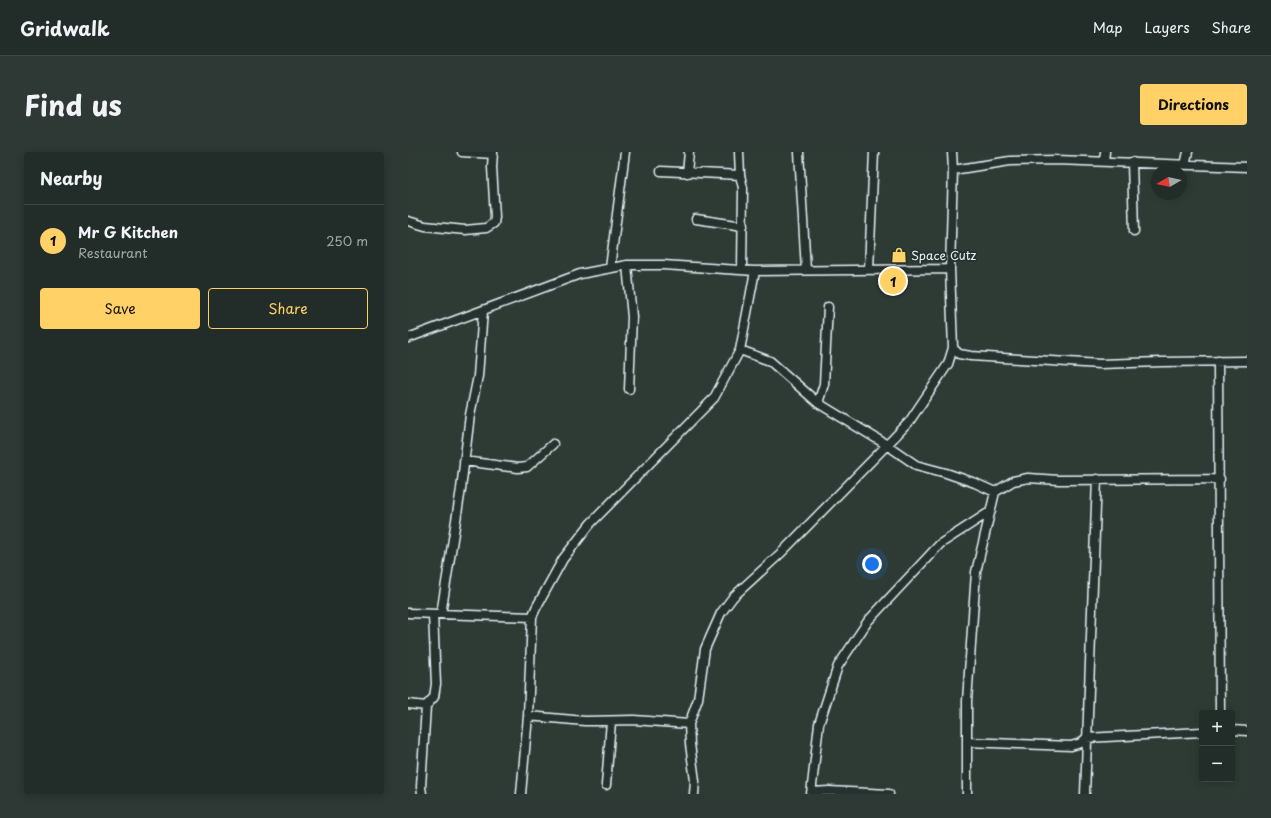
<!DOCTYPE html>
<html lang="en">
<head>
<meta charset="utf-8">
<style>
	body { margin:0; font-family:"Playpen Sans",sans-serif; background:#2e3834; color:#f1f3f6 }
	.controls { position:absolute; right:12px; bottom:12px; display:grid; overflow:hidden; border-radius:4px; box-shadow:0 2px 10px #0003 }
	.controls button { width:36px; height:36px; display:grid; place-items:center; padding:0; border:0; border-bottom:1px solid #3f4845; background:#222c28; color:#f1f3f6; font:20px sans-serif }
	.compass { position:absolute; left:743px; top:12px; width:36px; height:36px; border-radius:50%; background:#222c28; box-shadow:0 2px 10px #0003; rotate:261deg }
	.you { position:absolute; left:464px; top:412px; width:14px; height:14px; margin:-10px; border:3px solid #fff; border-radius:50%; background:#1a73e8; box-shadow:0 0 0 6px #1a73e833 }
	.badge { display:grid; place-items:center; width:26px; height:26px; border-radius:50%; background:#ffd166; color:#111; font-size:13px; font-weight:700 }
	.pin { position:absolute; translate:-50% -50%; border:2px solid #fff; box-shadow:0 1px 4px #0006 }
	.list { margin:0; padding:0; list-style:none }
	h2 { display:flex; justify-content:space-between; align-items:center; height:52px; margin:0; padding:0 16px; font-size:17px }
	h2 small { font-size:13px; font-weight:400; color:#a2a7a8 }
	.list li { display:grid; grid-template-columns:26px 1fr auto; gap:12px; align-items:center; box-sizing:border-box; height:72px; padding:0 16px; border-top:1px solid #3f4845 }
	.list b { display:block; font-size:15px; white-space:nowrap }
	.list p { margin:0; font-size:13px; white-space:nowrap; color:#a2a7a8 }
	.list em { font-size:13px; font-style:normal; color:#a2a7a8 }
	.actions { display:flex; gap:8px; padding:12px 16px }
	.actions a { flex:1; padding:9px 0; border:1px solid #ffd166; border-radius:4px; text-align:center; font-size:14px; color:#ffd166 }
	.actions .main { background:#ffd166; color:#111 }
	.map { position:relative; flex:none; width:839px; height:642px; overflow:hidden; border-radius:4px }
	header { display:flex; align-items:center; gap:24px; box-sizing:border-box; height:56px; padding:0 20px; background:#222c28; border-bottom:1px solid #3f4845 }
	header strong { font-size:19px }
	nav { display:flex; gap:22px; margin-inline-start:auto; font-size:14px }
	.intro { display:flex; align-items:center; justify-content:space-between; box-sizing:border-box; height:96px; padding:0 24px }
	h1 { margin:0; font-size:28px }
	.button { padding:10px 18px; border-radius:4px; background:#ffd166; color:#111; font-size:14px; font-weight:700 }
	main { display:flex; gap:24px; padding:0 24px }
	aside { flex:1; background:#222c28; border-radius:4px; box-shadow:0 2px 10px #0003 }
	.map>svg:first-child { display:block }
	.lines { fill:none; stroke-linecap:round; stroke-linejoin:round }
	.minor-casing { stroke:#e8f1f8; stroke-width:11 }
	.minor { stroke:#26332d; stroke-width:8 }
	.labels { text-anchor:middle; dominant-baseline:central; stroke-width:3.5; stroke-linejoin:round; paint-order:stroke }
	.poi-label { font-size:12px; fill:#e8f1f8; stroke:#26332d; text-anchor:start }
</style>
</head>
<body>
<header>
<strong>Gridwalk</strong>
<nav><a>Map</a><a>Layers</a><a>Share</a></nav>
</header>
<div class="intro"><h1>Find us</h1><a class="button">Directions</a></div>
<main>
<aside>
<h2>Nearby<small></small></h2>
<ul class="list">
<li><span class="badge">1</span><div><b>Mr G Kitchen</b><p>Restaurant</p></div><em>250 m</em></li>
</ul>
<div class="actions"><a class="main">Save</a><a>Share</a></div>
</aside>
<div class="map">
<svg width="839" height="642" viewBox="0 0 839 642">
	<rect width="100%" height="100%" fill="#2e3b35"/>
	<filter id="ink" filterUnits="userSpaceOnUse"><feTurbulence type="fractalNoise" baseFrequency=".025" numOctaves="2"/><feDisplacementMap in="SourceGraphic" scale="8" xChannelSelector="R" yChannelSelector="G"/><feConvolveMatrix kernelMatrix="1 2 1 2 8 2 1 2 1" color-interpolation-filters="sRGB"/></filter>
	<g filter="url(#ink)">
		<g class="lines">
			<defs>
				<path id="minor" d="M54,0L85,2
					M331,0L332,23L335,36L334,118
					M391,0L398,118
					M544,0L545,18
					M696,9L697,0
					M724,10L726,79
					M777,13L780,0
					M253,19L332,23
					M279,21L281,0
					M288,67L335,74
					M0,69L17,74L57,78L78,76L86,71L87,65L84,15L85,0
					M219,113L224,165L221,237
					M202,116L217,0
					M461,117L466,0
					M542,117L545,196L551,202L563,204L692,212L753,210L839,209
					M0,186L172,122L219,113H255L347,119
					M545,196L540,212L501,270L479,293L508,313L538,321L567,331L587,340
					M810,209L812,561
					M410,251L416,232L420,155
					M56,309L110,316L119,315L145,292
					M0,461L124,465L128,456L155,407L183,371L306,246L332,198L347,119L542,117L545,18L602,9L648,8L839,15
					M33,462L53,337L62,263L70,224L75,159
					M0,552L18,554
					M120,564L177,569L226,568L281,572
					M824,578L839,579
					M559,590L663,594L673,591L678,586L794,580
					M198,633L203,569
					M404,640L421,639L481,642
					M14,642L13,635L18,554L26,545L28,532L25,462
					M113,642L120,564L124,465
					M286,642L287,629L282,592L281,572L290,547L297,497L313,461L325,445L374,400L479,293L410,251L362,209L332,198
					M403,642L411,572L430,514L460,469L532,392L583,359
					M559,642V549L568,420L587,340L605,329L620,326L651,328L812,327
					M677,642L689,327"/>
			</defs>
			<!-- minor casing -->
			<use href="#minor" class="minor-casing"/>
			<!-- minor -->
			<use href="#minor" class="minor"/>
		</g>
	</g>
	<!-- icons -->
	<defs>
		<symbol id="shop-bare" viewBox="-9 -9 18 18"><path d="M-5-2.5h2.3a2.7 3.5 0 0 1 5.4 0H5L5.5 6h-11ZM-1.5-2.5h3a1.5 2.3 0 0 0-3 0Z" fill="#ffd166" stroke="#26332d" stroke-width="2.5" paint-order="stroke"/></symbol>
	</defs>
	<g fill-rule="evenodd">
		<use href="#shop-bare" x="480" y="92" width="22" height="22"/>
	</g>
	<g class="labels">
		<!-- poi labels -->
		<g class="poi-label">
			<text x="503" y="103">Space Cutz</text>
		</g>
	</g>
</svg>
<div class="controls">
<button>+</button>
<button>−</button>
</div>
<svg class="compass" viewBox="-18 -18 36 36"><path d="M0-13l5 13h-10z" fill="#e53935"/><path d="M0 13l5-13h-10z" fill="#a2a7a8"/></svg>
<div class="you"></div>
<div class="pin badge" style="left:485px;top:129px">1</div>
</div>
</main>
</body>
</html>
